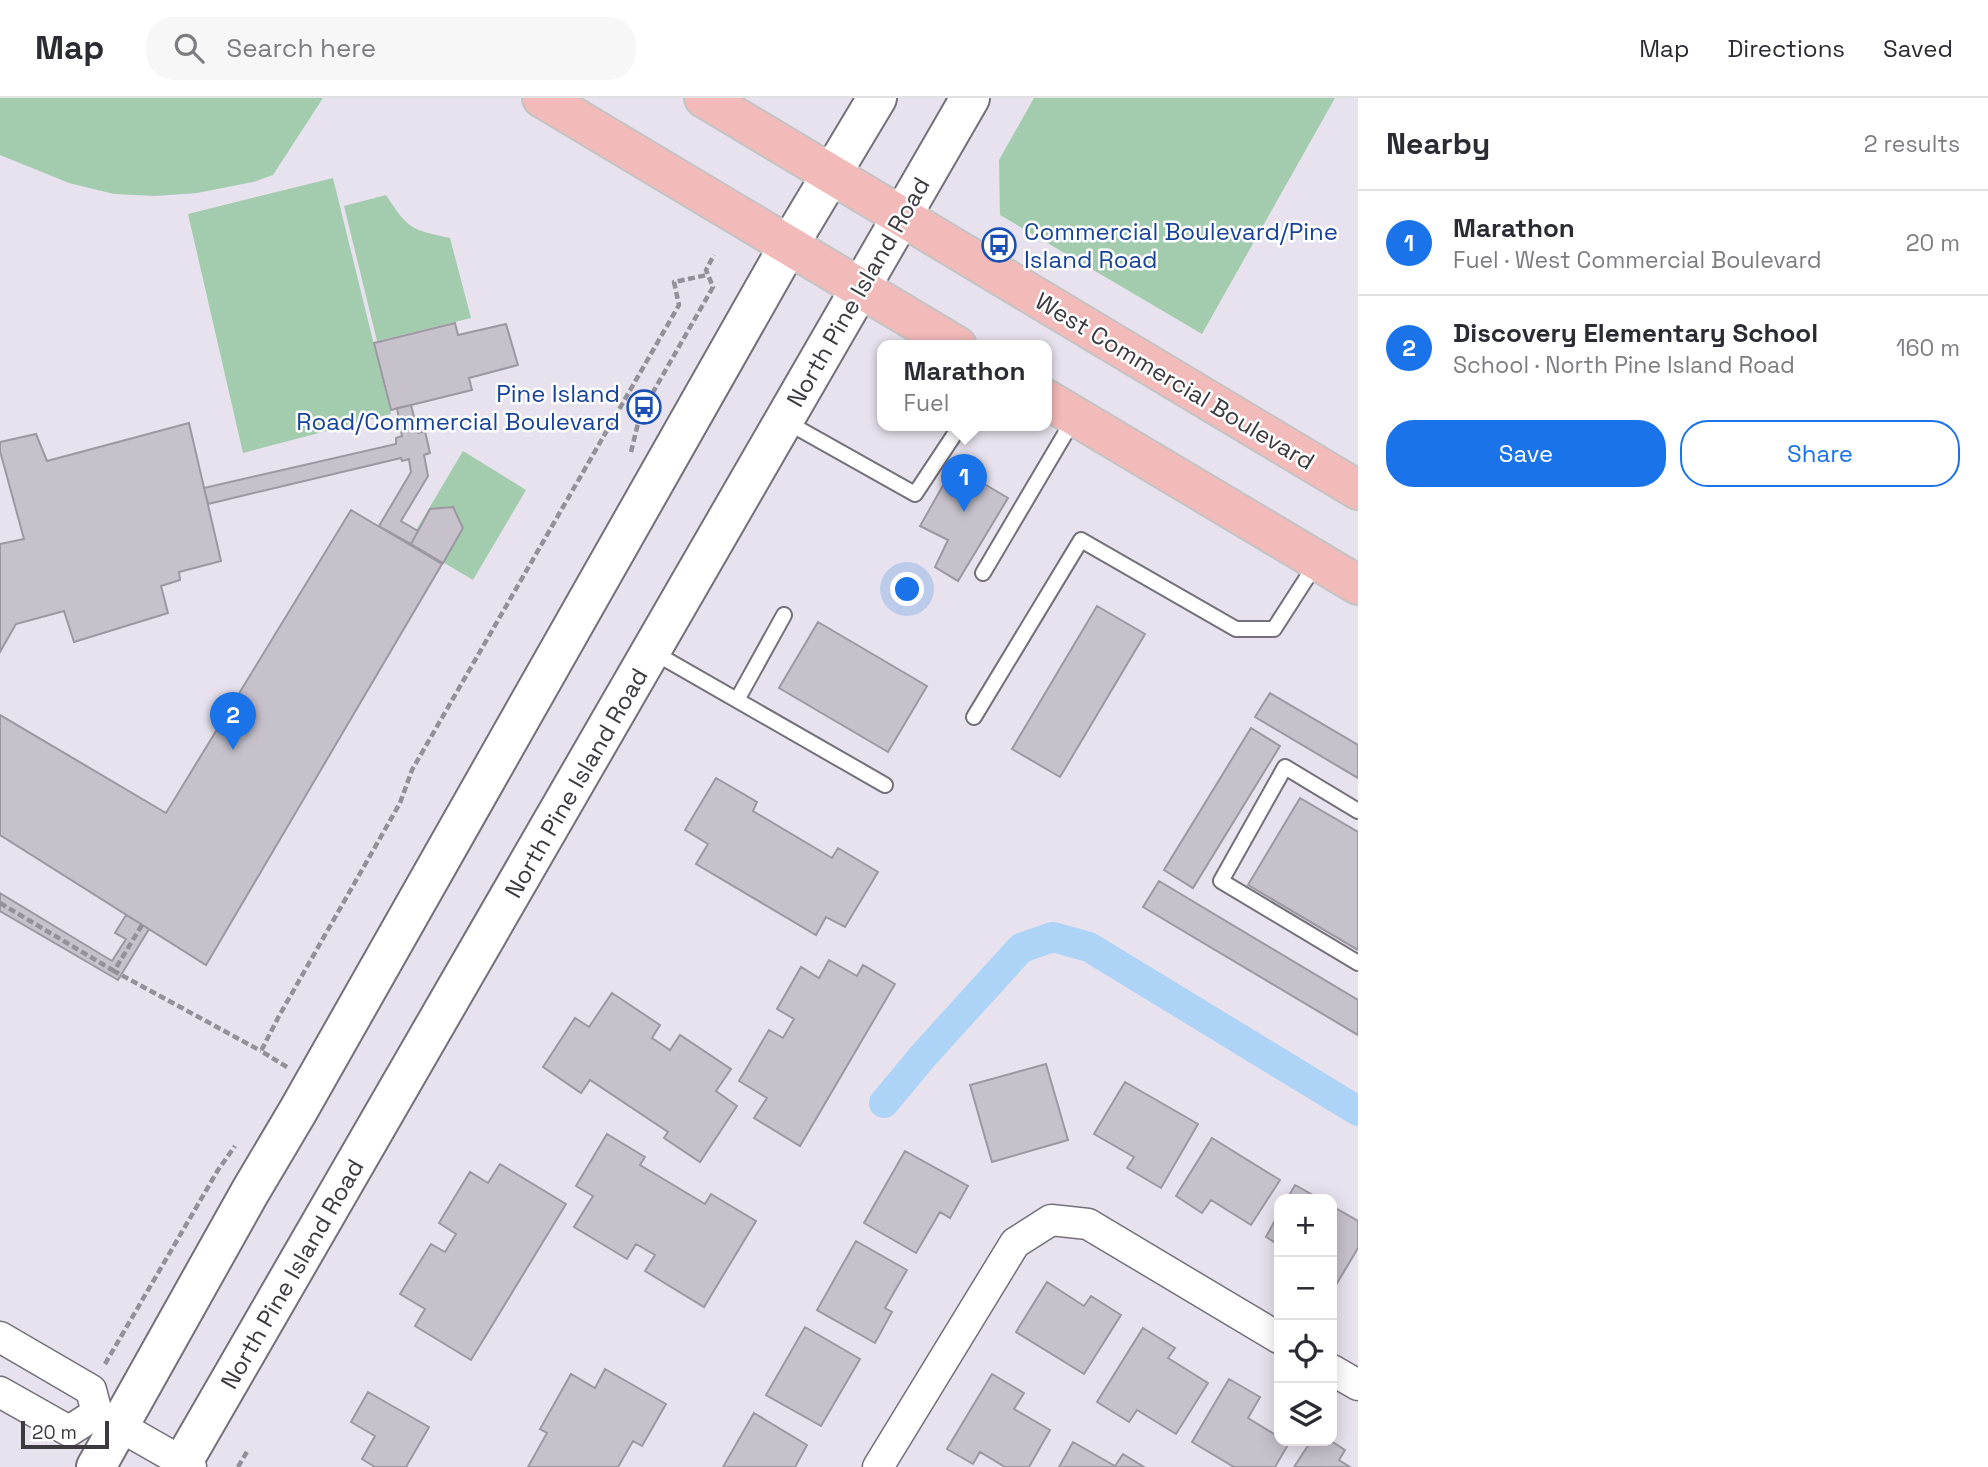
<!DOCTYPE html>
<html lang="en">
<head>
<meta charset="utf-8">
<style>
	body { margin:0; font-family:"Space Grotesk",sans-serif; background:#f7f7f7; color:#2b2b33 }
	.controls { position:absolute; right:21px; bottom:21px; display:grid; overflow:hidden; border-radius:14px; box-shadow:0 4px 18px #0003 }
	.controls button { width:63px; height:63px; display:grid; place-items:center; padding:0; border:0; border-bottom:2px solid #e1e1e2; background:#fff; color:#2b2b33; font:35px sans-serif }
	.scale { position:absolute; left:21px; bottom:18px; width:88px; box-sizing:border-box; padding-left:7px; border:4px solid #3c3a3e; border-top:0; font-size:19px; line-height:24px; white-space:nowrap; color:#3c3a3e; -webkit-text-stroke:5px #fff; paint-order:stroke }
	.you { position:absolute; left:908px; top:492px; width:24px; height:24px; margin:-18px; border:5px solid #fff; border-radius:50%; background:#1a73e8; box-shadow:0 0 0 10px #1a73e833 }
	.badge { display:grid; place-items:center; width:46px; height:46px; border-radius:50%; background:#1a73e8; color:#fff; font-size:23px; font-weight:700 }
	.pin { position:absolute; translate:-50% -58px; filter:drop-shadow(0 2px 4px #0008) }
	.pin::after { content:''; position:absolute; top:37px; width:24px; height:21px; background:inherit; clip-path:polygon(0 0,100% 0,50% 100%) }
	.popup { position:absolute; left:877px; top:242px; width:175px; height:91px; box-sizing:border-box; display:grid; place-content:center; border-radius:14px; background:#fff; filter:drop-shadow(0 2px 5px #0005); font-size:23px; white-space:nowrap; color:#7c7c81 }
	.popup b { font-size:26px; color:#2b2b33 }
	.popup::after { content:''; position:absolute; left:50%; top:100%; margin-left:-14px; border:14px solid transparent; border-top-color:#fff }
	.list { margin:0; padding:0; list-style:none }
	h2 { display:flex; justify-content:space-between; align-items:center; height:91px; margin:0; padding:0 28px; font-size:30px }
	h2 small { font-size:23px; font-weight:400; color:#7c7c81 }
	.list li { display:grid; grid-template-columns:46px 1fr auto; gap:21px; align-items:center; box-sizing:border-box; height:105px; padding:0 28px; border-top:2px solid #e1e1e2 }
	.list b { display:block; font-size:26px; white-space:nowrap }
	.list p { margin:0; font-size:23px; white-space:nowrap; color:#7c7c81 }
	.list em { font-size:23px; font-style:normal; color:#7c7c81 }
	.actions { display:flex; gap:14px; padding:21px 28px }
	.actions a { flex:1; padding:16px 0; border:2px solid #1a73e8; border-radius:28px; text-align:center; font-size:24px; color:#1a73e8 }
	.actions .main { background:#1a73e8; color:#fff }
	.icon { flex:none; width:38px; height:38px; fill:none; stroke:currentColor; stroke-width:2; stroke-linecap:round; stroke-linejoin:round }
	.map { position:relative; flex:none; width:1358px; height:1369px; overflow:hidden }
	header { display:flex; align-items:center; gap:42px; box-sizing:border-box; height:98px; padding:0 35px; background:#fff; border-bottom:2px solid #e1e1e2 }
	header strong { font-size:33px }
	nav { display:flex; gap:38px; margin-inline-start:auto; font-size:24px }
	.search { width:490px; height:63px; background:#f7f7f7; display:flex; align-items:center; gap:18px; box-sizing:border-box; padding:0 24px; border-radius:28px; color:#7c7c81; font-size:26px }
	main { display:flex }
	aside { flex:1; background:#fff }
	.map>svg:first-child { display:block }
	.green { fill:#a3ccaf }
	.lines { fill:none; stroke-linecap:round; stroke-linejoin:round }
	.canal { stroke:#add3f6; stroke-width:30 }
	.building { fill:#c6c1cb; stroke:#9c98a1; stroke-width:2 }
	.lane-casing { stroke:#747079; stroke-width:18 }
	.street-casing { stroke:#747079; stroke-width:33 }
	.secondary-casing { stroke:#747079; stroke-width:42 }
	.highway-casing { stroke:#c4c4c5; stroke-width:42 }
	.path { stroke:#949098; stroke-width:4.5; stroke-dasharray:7 3.5; stroke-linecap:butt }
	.lane { stroke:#fff; stroke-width:14 }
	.street { stroke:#fff; stroke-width:30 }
	.secondary { stroke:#fff; stroke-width:38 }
	.highway { stroke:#f2bab9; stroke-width:38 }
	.labels { text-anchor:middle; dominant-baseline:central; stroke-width:5; stroke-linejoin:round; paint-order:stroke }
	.transit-label { font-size:24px; fill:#164399; stroke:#fff; text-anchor:start }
	.street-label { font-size:24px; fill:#3c3a3e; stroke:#fff }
</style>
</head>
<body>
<header>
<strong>Map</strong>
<div class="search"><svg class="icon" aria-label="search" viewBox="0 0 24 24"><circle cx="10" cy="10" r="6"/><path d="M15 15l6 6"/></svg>Search here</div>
<nav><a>Map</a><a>Directions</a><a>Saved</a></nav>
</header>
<main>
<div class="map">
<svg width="1358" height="1369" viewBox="0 0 1358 1369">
	<rect width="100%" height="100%" fill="#e7e2ed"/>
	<!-- green -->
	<path class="green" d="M0,0H323L273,77L253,84L197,95L155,98L114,96L69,85L0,57Z
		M1034,0H1335L1202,236L1000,117L999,62Z
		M333,80L391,316L243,355L188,116Z
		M386,97C409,132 410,131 450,140L471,220L377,243L344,108Z
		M463,353L526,392L473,482L409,444Z"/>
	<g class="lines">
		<!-- canal -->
		<path class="canal" d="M884,1005L923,958L1021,850L1053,839L1089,849L1358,1013"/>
	</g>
	<!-- building -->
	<path class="building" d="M455,225L458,237L506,226L518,267L469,280L472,292L391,312L374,245Z
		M411,307L418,335L425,333L430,355L424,357L428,378L401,423L418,433L411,446L379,428L411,374L409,361L402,363L401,360L208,406L204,390L396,346V340L402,338L397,310Z
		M189,325L221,463L179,474L180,482L161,488L168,515L74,544L64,513L16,526L0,554V446L24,441L0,353V344L36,336L47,363Z
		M954,368L1008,400L958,483L935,469L948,442L920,428Z
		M453,409L463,430L443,465L411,446L430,411Z
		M351,412L442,466L206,867L0,737V617L166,715Z
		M1097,508L1145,536L1060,679L1012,651Z
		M818,524L927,588L888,654L779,590Z
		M1270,595L1358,647V680L1255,619Z
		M1251,630L1280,648L1193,790L1164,772Z
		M716,680L757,704L753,713L832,760L838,750L878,774L845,829L826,819L816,837L696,766L708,746L685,732Z
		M1300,700L1358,734V852L1248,787Z
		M1159,783L1358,902V937L1143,809Z
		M0,795L112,863L126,841L115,835L126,817L149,831L118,882L0,813Z
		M829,862L857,878L863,867L895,886L800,1048L754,1020L767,1000L739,983L769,932L783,940L794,921L777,911L801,869L819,880Z
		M612,895L660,927L652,940L670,952L680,937L731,971L716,993L737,1008L700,1064L664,1040L668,1034L590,982L581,995L543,969L575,920L589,929Z
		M1046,966L1068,1042L992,1064L970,987Z
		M1125,984L1198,1026L1161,1090L1127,1070L1134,1059L1094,1036Z
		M607,1036L645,1059L640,1067L705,1106L711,1096L756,1123L704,1209L645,1173L655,1157L636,1146L627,1161L574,1129L593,1098L576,1088Z
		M1212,1040L1280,1082L1251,1127L1211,1102L1202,1115L1176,1098Z
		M905,1053L968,1088L950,1120L940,1114L916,1155L864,1125Z
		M500,1066L566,1106L471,1262L415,1228L425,1211L400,1196L431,1146L445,1154L456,1136L439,1125L470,1074L488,1085Z
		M1295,1087L1320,1101H1287Z
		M1332,1108L1358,1123V1150L1333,1192Z
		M1279,1115V1147L1266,1139Z
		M856,1143L907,1172L885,1210L892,1214L875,1245L817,1212Z
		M1047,1184L1084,1208L1091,1198L1121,1217L1084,1276L1016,1234Z
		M805,1229L860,1261L821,1328L766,1297Z
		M1143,1230L1175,1250L1168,1260L1208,1285L1176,1336L1137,1312L1129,1324L1097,1304Z
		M605,1271L666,1306L642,1348L633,1343L618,1369H528L547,1335L540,1331L571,1276L595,1290Z
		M992,1276L1024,1295L1014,1311L1050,1332L1029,1369H1005L980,1354L973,1366L947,1351Z
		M1229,1281L1260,1299L1248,1320L1279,1339V1343L1289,1345L1275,1369H1234L1192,1344Z
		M368,1294L429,1329L406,1369H375L362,1361L375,1338L351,1324Z
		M754,1315L807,1347L795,1369H723Z
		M1311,1343H1331L1345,1352L1339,1362L1350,1369H1294Z
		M1073,1344L1115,1368L1123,1356L1144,1369H1059Z"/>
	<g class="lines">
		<defs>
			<path id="lane" d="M785,323L915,396L960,328
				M983,475L1075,319
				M653,554L885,687
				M737,602L784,517
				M974,619L1081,442L1236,531H1274L1317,464
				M1358,713L1285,669L1221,783L1358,865"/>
			<path id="street" d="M0,1239L91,1292L97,1315L69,1333L0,1294
				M1332,1272L1358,1287
				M100,1317L191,1369
				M878,1369L1015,1145L1051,1122L1088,1126L1279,1240"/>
			<path id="secondary" d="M96,1369L250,1094L298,1013L789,147L877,0
				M180,1369L970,0"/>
			<path id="highway" d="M542,0L957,248
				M704,0L1358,392
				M1046,301L1358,487"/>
		</defs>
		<!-- lane casing -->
		<use href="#lane" class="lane-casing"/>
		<!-- street casing -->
		<use href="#street" class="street-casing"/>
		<!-- secondary casing -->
		<use href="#secondary" class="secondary-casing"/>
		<!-- highway casing -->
		<use href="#highway" class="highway-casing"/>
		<!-- path -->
		<path class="path" d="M631,354L640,317L713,189L706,172L714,157
			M0,805L114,873
			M142,827L114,873L261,953
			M287,969L261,953L279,918L400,705L412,672L679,207L674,184L707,177
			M105,1266L218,1072L235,1048
			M238,1369L248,1352"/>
		<!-- lane -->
		<use href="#lane" class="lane"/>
		<!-- street -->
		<use href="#street" class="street"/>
		<!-- secondary -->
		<use href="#secondary" class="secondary"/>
		<!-- highway -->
		<use href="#highway" class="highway"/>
	</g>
	<!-- icons -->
	<defs>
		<symbol id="bus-ring" viewBox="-11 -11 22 22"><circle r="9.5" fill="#fff" stroke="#1a4fb4" stroke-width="1.5"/><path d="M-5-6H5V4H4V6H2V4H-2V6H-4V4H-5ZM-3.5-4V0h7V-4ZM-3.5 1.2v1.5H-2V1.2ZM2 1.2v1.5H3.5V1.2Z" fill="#1a4fb4"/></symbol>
	</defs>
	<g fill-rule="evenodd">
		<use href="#bus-ring" x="980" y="128" width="38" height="38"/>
		<use href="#bus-ring" x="625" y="290" width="38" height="38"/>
	</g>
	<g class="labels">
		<!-- transit labels -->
		<g class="transit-label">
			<text x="1024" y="133">Commercial Boulevard/Pine<tspan x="1024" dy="28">Island Road</tspan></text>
			<text x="620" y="295" text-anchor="end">Pine Island<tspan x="620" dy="28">Road/Commercial Boulevard</tspan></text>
		</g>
		<!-- street labels -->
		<g class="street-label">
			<text transform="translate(858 194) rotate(-60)">North Pine Island Road</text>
			<text transform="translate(1175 283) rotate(31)">West Commercial Boulevard</text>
			<text transform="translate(576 685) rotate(-60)">North Pine Island Road</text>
			<text transform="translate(292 1176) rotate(-60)">North Pine Island Road</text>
		</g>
	</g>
</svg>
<div class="controls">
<button>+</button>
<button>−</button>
<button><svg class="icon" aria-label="locate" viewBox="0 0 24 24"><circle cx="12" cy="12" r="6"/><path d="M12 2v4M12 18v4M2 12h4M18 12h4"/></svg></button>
<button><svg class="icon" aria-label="layers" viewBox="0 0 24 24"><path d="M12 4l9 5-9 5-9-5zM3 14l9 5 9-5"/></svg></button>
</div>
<div class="scale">20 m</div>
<div class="you"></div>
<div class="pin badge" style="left:964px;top:414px">1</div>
<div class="popup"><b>Marathon</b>Fuel</div>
<div class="pin badge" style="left:233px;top:652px">2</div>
</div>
<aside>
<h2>Nearby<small>2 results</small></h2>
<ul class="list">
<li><span class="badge">1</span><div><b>Marathon</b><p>Fuel · West Commercial Boulevard</p></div><em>20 m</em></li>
<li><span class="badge">2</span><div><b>Discovery Elementary School</b><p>School · North Pine Island Road</p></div><em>160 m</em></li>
</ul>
<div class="actions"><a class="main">Save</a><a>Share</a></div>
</aside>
</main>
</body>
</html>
